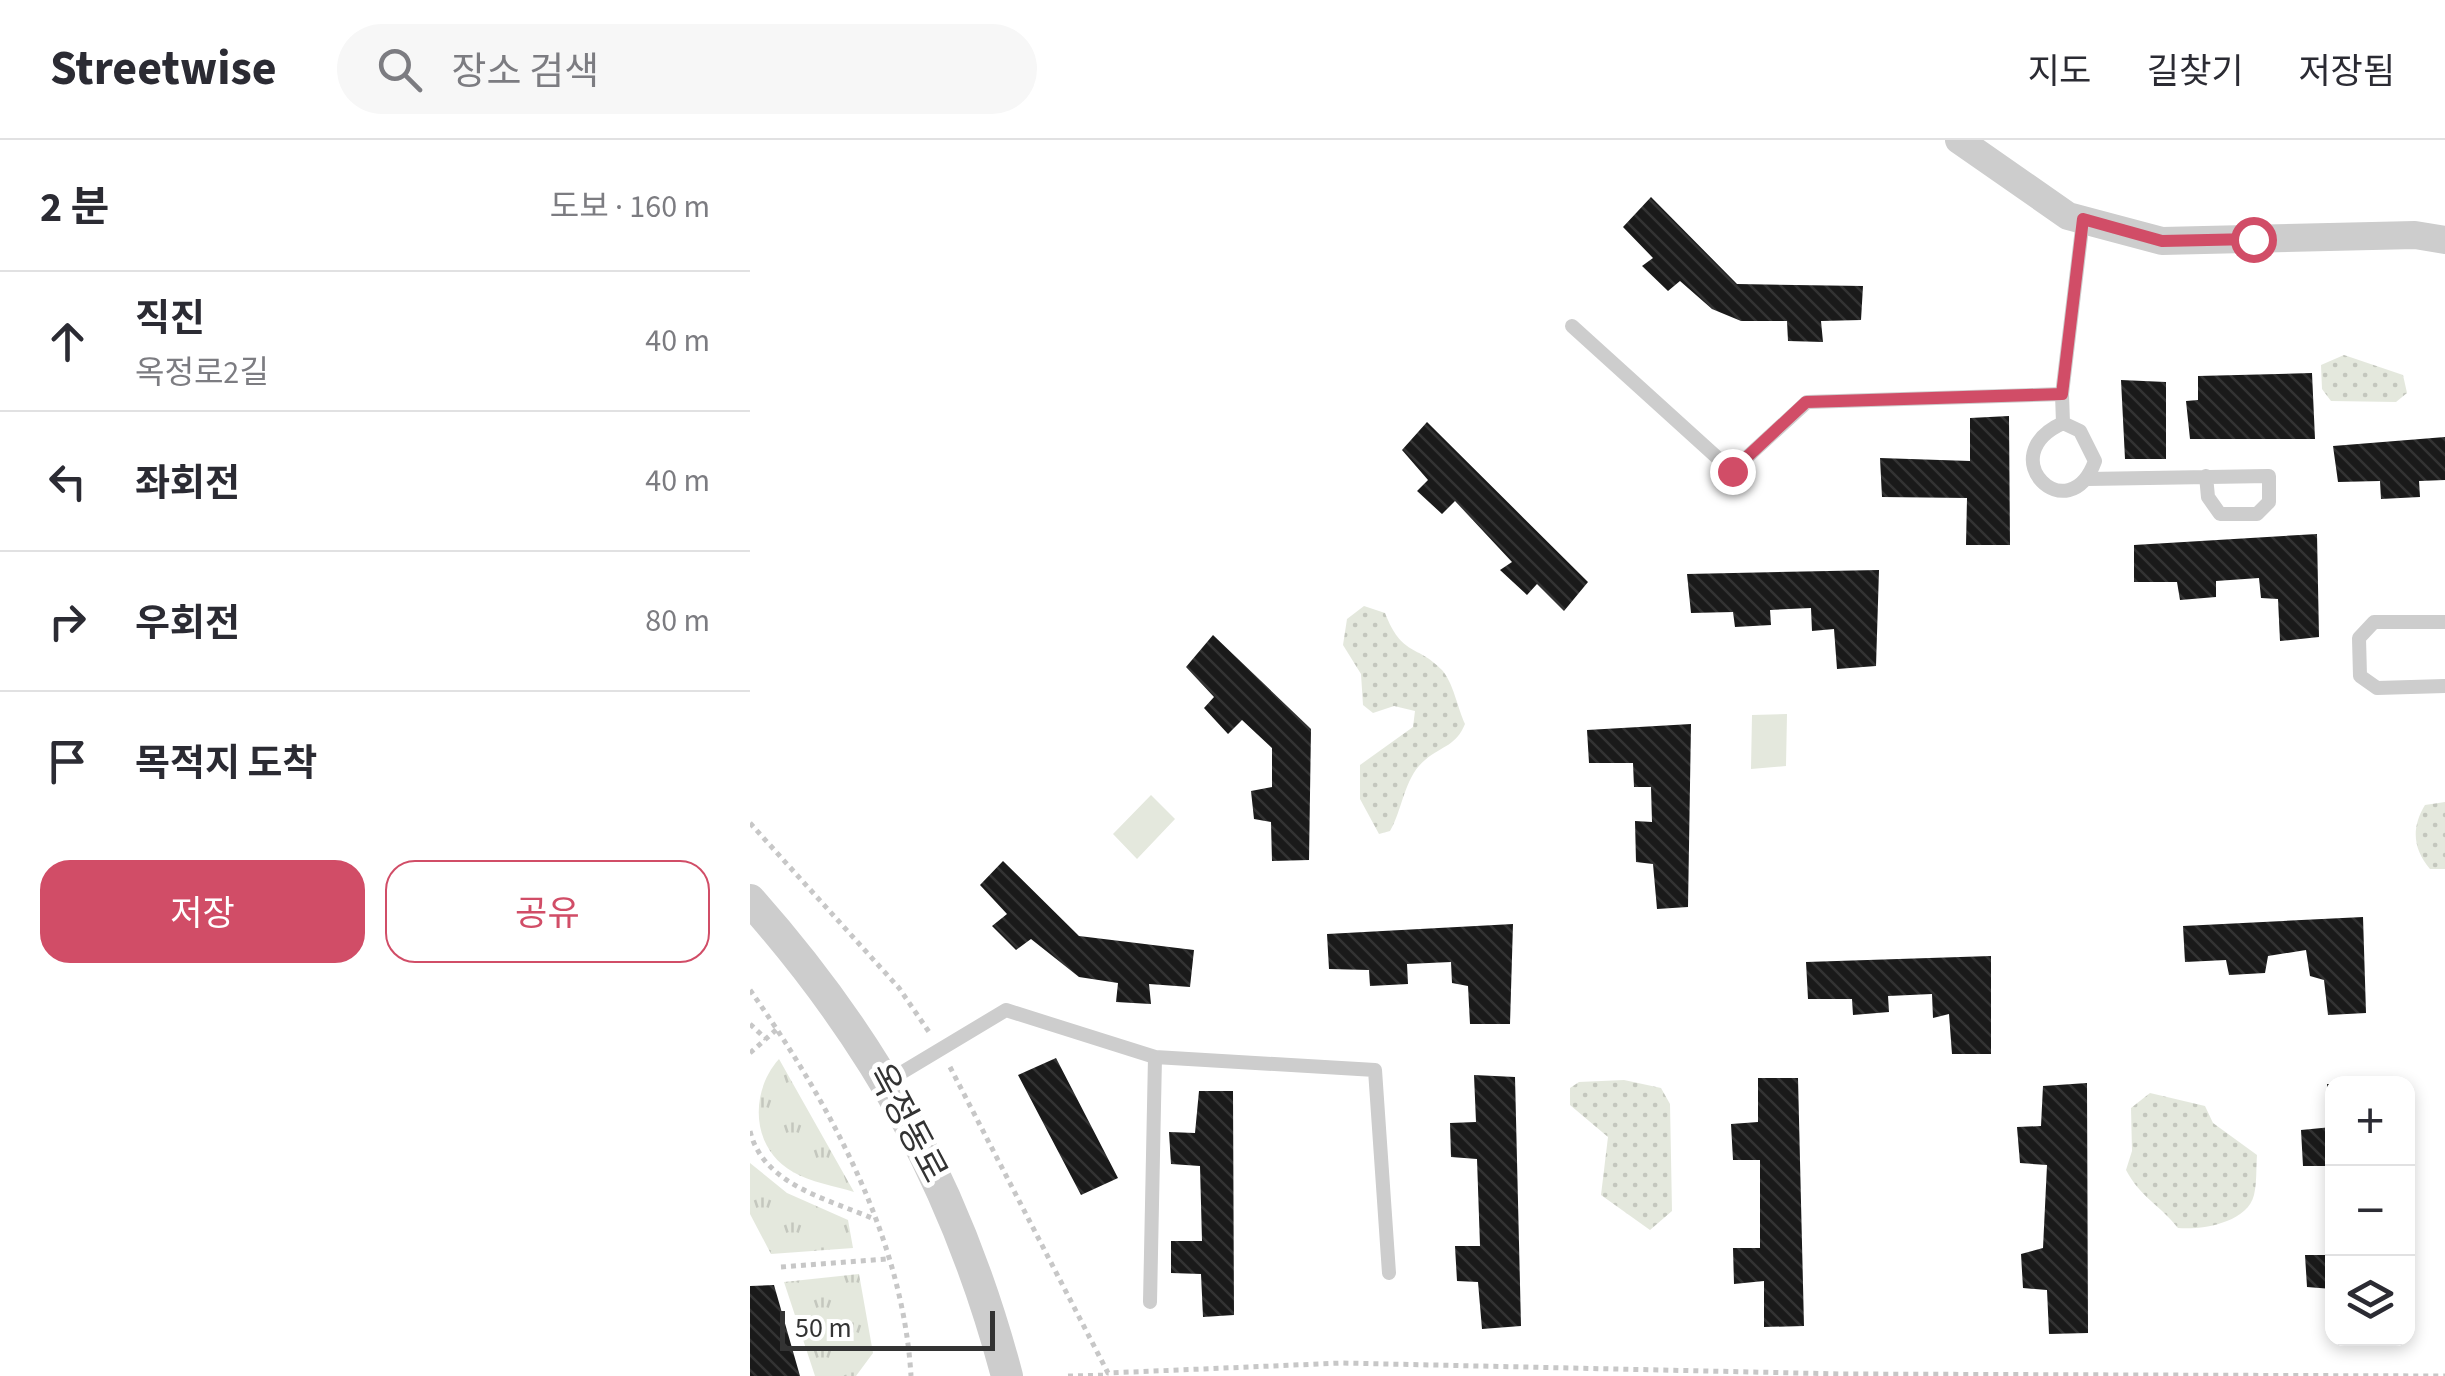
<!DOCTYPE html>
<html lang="ko">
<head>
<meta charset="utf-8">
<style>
	body { margin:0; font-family:"Source Sans 3","Noto Sans KR",sans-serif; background:#f7f7f7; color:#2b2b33 }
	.controls { position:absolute; right:30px; bottom:30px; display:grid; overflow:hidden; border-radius:20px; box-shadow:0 5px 15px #0003 }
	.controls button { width:90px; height:90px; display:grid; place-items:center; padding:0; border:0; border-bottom:2px solid #e1e1e2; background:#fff; color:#2b2b33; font:50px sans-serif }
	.scale { position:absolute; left:30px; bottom:25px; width:215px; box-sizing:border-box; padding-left:10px; border:5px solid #333; border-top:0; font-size:28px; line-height:35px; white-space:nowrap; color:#333; -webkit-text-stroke:8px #fff; paint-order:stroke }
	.stop { position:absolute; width:30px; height:30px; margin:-22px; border:8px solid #d14d67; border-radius:50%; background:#fff }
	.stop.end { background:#d14d67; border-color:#fff; box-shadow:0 2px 10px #0008 }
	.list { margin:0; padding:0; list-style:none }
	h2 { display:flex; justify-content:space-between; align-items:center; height:130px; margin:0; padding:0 40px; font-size:42px }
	h2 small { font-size:32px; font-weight:400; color:#7c7c81 }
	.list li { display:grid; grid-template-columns:65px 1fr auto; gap:30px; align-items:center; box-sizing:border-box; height:140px; padding:0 40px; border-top:2px solid #e1e1e2 }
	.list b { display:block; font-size:38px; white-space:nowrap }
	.list p { margin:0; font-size:32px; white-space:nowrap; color:#7c7c81 }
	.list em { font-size:32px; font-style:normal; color:#7c7c81 }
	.actions { display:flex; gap:20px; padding:30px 40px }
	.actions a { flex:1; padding:22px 0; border:2px solid #d14d67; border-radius:30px; text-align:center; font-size:35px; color:#d14d67 }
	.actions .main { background:#d14d67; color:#fff }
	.icon { flex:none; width:55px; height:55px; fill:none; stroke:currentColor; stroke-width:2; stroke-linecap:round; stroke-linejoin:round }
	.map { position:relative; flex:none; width:1695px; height:1236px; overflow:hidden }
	header { display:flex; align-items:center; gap:60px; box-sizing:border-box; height:140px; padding:0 50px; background:#fff; border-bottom:2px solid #e1e1e2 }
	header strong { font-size:48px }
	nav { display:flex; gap:55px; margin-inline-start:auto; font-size:35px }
	.search { width:700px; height:90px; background:#f7f7f7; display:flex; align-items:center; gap:25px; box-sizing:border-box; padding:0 35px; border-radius:55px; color:#7c7c81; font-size:38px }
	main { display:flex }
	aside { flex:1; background:#fff }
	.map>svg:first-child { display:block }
	.grass { fill:url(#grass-tufts) }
	.park { fill:url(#park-dots) }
	.garden { fill:#e4e8dd }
	.building { fill:url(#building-back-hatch) }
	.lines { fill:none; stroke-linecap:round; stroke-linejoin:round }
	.path { stroke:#c7c7c7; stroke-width:5; stroke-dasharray:5 5; stroke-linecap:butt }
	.service { stroke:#cdcdcd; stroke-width:14 }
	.minor { stroke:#cdcdcd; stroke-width:28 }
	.tertiary { stroke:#cdcdcd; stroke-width:32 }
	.route { stroke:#d14d67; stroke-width:12 }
	.labels { text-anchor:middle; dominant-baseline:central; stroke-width:10; stroke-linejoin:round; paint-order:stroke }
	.street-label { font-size:35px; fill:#333; stroke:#fff }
</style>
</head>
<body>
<header>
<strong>Streetwise</strong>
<div class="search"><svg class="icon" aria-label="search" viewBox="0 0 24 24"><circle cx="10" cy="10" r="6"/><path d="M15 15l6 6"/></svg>장소 검색</div>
<nav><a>지도</a><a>길찾기</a><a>저장됨</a></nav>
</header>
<main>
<aside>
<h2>2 분<small>도보 · 160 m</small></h2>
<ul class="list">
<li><svg class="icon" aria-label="ahead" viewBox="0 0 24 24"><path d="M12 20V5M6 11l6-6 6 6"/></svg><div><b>직진</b><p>옥정로2길</p></div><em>40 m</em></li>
<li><svg class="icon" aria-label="left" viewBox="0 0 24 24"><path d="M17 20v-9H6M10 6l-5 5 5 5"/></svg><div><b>좌회전</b></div><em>40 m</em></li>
<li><svg class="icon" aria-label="right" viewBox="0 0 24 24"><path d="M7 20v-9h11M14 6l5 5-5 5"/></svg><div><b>우회전</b></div><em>80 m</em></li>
<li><svg class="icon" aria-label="arrive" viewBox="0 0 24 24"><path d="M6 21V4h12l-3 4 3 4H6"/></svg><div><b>목적지 도착</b></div></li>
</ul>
<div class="actions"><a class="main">저장</a><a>공유</a></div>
</aside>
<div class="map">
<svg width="1695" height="1236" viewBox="0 0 1695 1236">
	<defs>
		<pattern id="grass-tufts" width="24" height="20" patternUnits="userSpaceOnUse" patternTransform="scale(2.5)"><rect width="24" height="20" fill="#e4e8dd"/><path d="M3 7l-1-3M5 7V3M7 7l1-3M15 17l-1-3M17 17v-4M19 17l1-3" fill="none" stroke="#c4c7be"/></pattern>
		<pattern id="park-dots" width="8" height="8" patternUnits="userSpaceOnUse" patternTransform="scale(2.5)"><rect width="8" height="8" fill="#e4e8dd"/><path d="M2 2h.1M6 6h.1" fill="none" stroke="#c4c7be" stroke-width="1.8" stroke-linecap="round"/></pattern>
		<pattern id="building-back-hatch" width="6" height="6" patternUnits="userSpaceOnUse" patternTransform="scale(2.5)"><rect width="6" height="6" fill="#1a1a1a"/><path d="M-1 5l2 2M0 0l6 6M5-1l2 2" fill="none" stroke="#333"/></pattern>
	</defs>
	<rect width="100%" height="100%" fill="#fff"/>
	<!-- grass -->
	<path class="grass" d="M29,919L104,1052C85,1046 60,1042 43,1032C0,1008 0,951 29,919Z
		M0,1023L37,1053L98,1080L103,1108L21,1114L0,1074Z
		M109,1134L123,1213L106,1236H65L34,1142Z"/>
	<!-- park -->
	<path class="park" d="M1594,215L1653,235L1657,253L1646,262L1581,261L1572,249L1571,225Z
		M614,466L635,473C652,517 667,504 692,530C703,542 708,569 715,584C706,606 693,605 675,620C654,637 653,669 640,691L629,694L610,659V625L663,587L665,571L644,566L623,573L613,565L611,534L593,505L597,479Z
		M1695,662V729H1680C1663,709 1661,688 1675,665Z
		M874,940L911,948L920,964L922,1071L900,1090L851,1055L858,997L820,965V948L829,942Z
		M1400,953L1455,966L1463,983L1507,1015C1506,1028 1507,1043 1504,1055C1497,1083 1452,1090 1428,1088C1409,1064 1391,1058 1376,1030L1382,1011L1381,968Z"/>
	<!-- garden -->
	<path class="garden" d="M1037,574L1036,626L1001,629L1002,575Z
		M401,655L425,679L387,719L363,694Z"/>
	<!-- building -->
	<path class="building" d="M901,57L987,144L1113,146L1111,180L1071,181L1073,202L1038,201L1037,181H991L962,169L930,141L918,151L892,126L903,118L873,87Z
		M1562,233L1565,299H1440L1436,261L1448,260V236Z
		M1371,240L1416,242V319H1375Z
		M1259,276L1260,405H1216L1217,358L1132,357L1130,318L1220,321V278Z
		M677,282L838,442L814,471L787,444L777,455L750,430L762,422L705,361L692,374L667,351L678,340L652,310Z
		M1695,297V340L1669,341L1670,357L1631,359L1630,341L1588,342L1583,306Z
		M1567,394L1569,497L1530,501L1528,459L1511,458L1509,438L1466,441V457L1430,460L1427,442H1384V405Z
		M1129,430L1126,526L1087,529L1084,489L1062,491L1061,468L1020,470L1021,485L985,487L983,472L941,473L937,434Z
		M463,495L561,589L559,720L522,721L521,682L504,679L501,651L522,647V608L492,580L478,594L454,568L464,557L436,527Z
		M941,584L938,767L907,769L903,724L886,722L885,681L902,682L901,647H884L883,623H839L837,590Z
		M253,721L329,796L444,810L440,847L399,844L401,864L366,862L368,843L329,837L281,799L266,810L242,786L257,774L230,745Z
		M1613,777L1616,873L1578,875L1574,840L1560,836L1556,810L1518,816L1515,833L1479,835L1476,820L1435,822L1433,786Z
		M763,784L760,884H720L718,846L702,843L701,822L657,824L658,844L620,846L619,830L579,829L577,794Z
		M1241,816V914H1202L1199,874L1183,878L1182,854L1138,856L1139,872L1103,875L1102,859H1058L1056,822Z
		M306,918L368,1038L331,1055L268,935Z
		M724,935L765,937L771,1186L732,1189L728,1142L707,1141L705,1106H730L727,1019L701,1017L700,983L726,982Z
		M1008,938H1048L1054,1186L1014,1187V1141L984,1144L983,1108H1010V1020H983L981,984L1008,982Z
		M1337,943L1338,1193L1299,1194L1297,1150L1273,1148L1271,1114L1293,1108L1297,1025L1270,1023L1267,987L1291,986L1293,946Z
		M1577,944H1582V976L1580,977Z
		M449,951H483L484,1175L453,1177L451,1134L421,1133V1101H452L450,1026L421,1024L419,992L445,993Z
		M1582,987V1026H1553L1551,990Z
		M1555,1115H1582V1149L1557,1147Z
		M24,1145L50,1236H0V1146Z"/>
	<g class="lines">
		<!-- path -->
		<path class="path" d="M0,683L149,848L179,892
			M0,850C79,962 153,1098 161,1236
			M0,884L16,899
			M0,913L27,889
			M200,927L358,1233L592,1223L1093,1234L1695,1236
			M0,991C13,1045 78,1059 124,1079
			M31,1127L136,1119
			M318,1236L358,1235"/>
		<!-- service -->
		<path class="service" d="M822,186L982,331L1057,262L1312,254L1333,80
			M1312,254L1313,283L1330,291L1345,321C1319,393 1240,316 1313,283
			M1338,339L1519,336V362L1507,374H1470L1458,357L1456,336
			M1695,482H1624L1609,498L1610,536L1627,548L1695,546
			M136,942L256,870L405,917L625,930L639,1133
			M400,1162L405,917"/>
		<!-- minor -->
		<path class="minor" d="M1209,0L1318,76L1412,101L1665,95L1695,100"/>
		<!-- tertiary -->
		<path class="tertiary" d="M0,760C127,903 208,1051 257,1236"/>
	</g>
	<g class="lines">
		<!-- route -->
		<path class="route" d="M982,331L1056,262L1312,254L1333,79L1412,101L1503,99"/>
	</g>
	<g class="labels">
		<!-- street labels -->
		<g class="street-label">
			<text transform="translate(157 983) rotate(62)">옥정동로</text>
		</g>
	</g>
</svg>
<div class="controls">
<button>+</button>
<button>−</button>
<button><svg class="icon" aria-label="layers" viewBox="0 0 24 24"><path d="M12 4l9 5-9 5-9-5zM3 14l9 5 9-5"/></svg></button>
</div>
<div class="scale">50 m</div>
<div class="stop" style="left:1503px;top:99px"></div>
<div class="stop end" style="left:982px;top:331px"></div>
</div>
</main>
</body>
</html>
